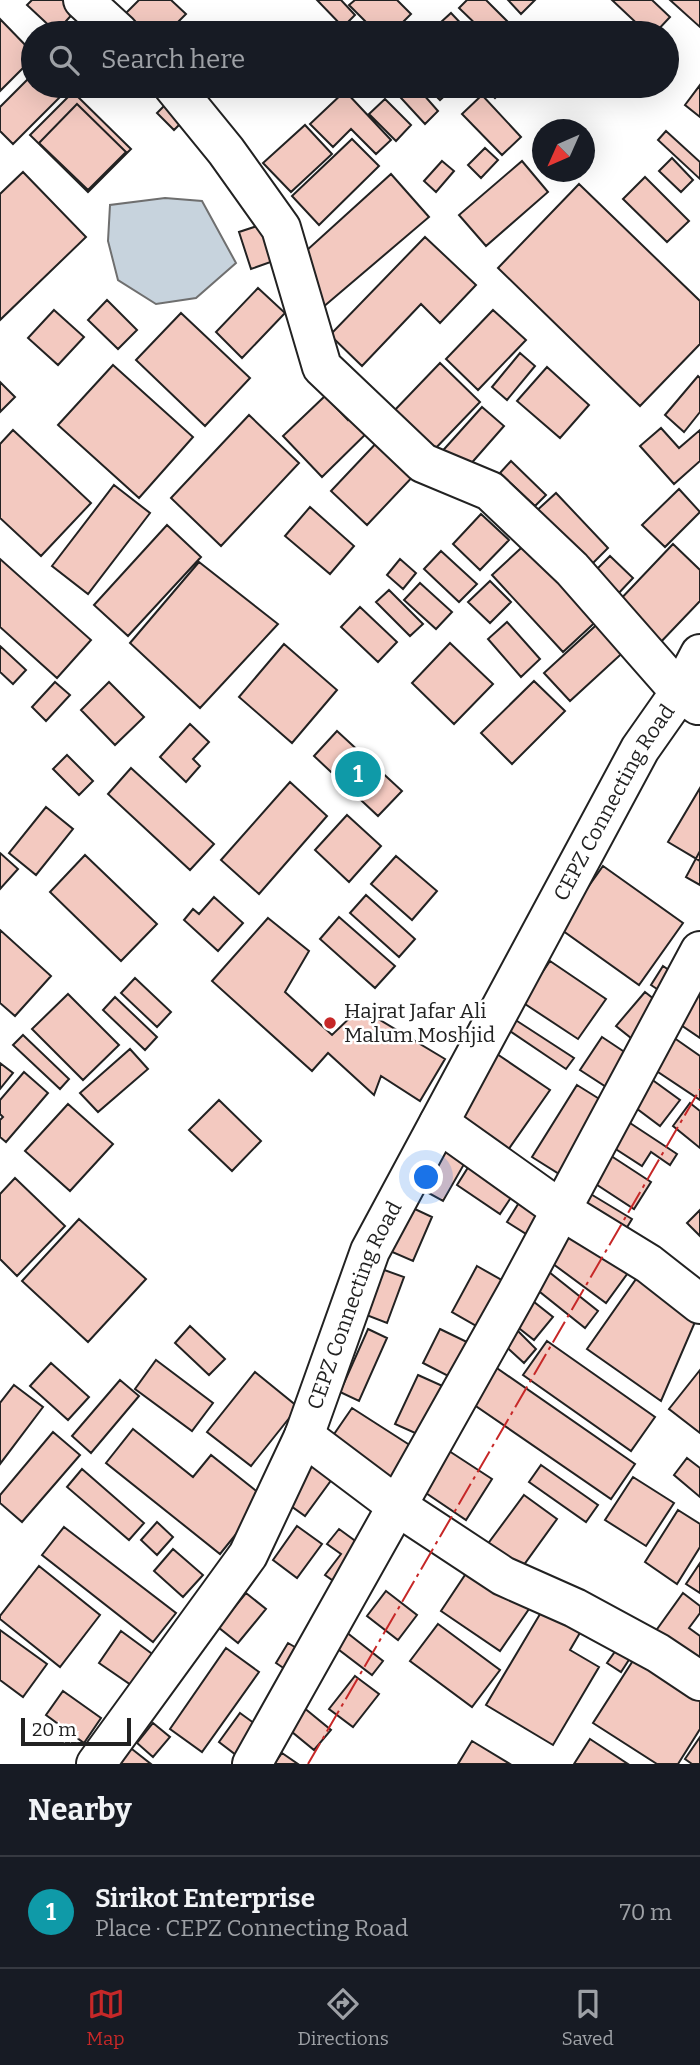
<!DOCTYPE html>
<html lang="en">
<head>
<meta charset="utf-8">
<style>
	body { margin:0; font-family:Bitter,serif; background:#20242c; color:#f1f3f6 }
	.compass { position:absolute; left:532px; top:119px; width:63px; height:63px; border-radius:50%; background:#171b24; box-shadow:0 7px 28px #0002; rotate:225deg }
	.scale { position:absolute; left:21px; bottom:18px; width:110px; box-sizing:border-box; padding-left:7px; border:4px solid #222; border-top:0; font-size:19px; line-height:24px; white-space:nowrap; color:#222; -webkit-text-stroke:5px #fff; paint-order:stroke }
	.you { position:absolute; left:427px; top:1178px; width:24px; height:24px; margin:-18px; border:5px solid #fff; border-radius:50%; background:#1a73e8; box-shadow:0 0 0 10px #1a73e833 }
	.badge { display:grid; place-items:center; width:46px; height:46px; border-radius:50%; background:#c62828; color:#fff; font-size:23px; font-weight:700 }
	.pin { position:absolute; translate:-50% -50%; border:4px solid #fff; box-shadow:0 2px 7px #0006 }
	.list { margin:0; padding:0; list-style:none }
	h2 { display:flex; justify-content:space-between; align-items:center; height:91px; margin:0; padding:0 28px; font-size:30px }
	h2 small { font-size:23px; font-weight:400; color:#9ea1a6 }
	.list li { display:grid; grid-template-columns:46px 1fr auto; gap:21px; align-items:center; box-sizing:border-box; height:112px; padding:0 28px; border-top:2px solid #363941 }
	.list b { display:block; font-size:26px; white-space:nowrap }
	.list p { margin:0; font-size:23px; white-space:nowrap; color:#9ea1a6 }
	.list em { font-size:23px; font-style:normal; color:#9ea1a6 }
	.icon { flex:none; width:38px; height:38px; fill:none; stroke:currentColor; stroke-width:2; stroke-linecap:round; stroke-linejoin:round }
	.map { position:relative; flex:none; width:700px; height:1764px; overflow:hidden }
	.search { position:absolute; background:#171b24; box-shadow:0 7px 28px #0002; left:21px; right:21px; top:21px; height:77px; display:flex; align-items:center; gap:18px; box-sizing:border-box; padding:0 24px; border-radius:38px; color:#9ea1a6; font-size:26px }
	.sheet { height:203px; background:#171b24 }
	nav { display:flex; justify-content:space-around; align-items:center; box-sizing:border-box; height:98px; border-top:2px solid #363941; background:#171b24; font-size:19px; color:#9ea1a6 }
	nav a { display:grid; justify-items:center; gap:4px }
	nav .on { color:#c62828 }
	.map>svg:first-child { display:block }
	.water { fill:#c7d3dd; stroke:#6f6f6f; stroke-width:2 }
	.building { fill:#f3c9c0; stroke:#222; stroke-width:2 }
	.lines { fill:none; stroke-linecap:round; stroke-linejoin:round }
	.minor-casing { stroke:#222; stroke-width:42 }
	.minor { stroke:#fff; stroke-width:38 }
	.power { stroke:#c62828; stroke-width:2; stroke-dasharray:24 5 3.5 5; stroke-linecap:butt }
	.poi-dot { fill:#c62828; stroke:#fff; stroke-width:2.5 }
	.labels { text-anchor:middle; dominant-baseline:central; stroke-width:5; stroke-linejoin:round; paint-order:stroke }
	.street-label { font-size:21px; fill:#222; stroke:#fff }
	.poi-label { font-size:21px; fill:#222; stroke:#fff; text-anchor:start }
</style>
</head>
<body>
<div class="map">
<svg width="700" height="1764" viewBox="0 0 700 1764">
	<rect width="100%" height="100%" fill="#fff"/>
	<!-- water -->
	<path class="water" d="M165,198L202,201L236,263L196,298L156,304L118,280L108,241L110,205Z"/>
	<!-- building -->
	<path class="building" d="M32,0H69L78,8L56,32L27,5Z
		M139,0H171L186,14L167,33H138L122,17Z
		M317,0H341L355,15L343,27Z
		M355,0H397L411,14L392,33H377L349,5Z
		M467,0H486L519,33H485L459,8Z
		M508,0H535L521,14Z
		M612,0H652L670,17L655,33H647Z
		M670,0H700V27Z
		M451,13L470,33H429Z
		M0,19L33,53V58L0,91Z
		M33,74V86H53L62,95L13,144L0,131V107Z
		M700,85V117L685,105Z
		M390,86H416L438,111L425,124Z
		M426,86H455L440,100Z
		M483,86H507L495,98Z
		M345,91L391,140L376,154L351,129L333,147L310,124Z
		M73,92L131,149L88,192L30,135Z
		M482,95L521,137L502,155L462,114Z
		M385,99L411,125L396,141L369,114Z
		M169,101L186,118L174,130L157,113Z
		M77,104L126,152L88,190L39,143Z
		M305,125L332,154L291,192L263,163Z
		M666,131L700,162V179L658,140Z
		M352,139L379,166L319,225L292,196Z
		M485,148L498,160L481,178L468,165Z
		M672,158L693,180L681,192L659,171Z
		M442,161L454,171L436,192L424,181Z
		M522,161L548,192L486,246L459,215Z
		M23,172L86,237L0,320V194Z
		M391,174L429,217L322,308L306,251Z
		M645,177L689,221L667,242L623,199Z
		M579,184L700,301V344L640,406L498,268Z
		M269,222L282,258L251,269L239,232Z
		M425,237L476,285L440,323L421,304L362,366L330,335Z
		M258,288L285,313L242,358L216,332Z
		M107,300L137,330L118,349L88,320Z
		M54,310L84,337L58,365L28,338Z
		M493,310L526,340L478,390L446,359Z
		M181,313L250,378L205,426L136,360Z
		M520,353L535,366L507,400L492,387Z
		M440,363L480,402L432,452L392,413Z
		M113,365L193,437L139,498L58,425Z
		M547,367L589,405L560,438L517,401Z
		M698,376L700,378V412L684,432L665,415Z
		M0,382L15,397L0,412Z
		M325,396L348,420L360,408L376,424L322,477L283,436Z
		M482,407L504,426L461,475L438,456Z
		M249,415L299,463L221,546L171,498Z
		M661,428L679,448L700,430V461L674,484L640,446Z
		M13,430L91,503L41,556L0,518V444Z
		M382,437L418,471L367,525L331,491Z
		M511,461L546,495L535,506L500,473Z
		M114,485L150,513L88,594L52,566Z
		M679,489L700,512L665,547L642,525Z
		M556,493L608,548L586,570L533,514Z
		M310,507L354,546L330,574L285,536Z
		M481,514L509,540L480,570L453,544Z
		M167,525L201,557L128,636L94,605Z
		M532,538L603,615L563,652L492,575Z
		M673,544L700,570V601L657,646L615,605Z
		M441,551L477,584L459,602L424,569Z
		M610,556L633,578L616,596L593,573Z
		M0,559L91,640L57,678L0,627Z
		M400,559L416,573L403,589L387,575Z
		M199,562L278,624L200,708L130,643Z
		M490,581L511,602L490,623L468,602Z
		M420,583L452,612L436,629L404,600Z
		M389,590L423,624L410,636L376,602Z
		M360,607L397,642L378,662L341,627Z
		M604,618L630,646L570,701L544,673Z
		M507,622L540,659L521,677L488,639Z
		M450,643L493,684L454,724L412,683Z
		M284,644L337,690L292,743L239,697Z
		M0,646L26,670L13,684L0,672Z
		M534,681L565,711L512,764L481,733Z
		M55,682L70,695L46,721L32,707Z
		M109,682L144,717L115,745L81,710Z
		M190,724L209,742L193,759L200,766L186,782L160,757Z
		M337,731L402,791L378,816L314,756Z
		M67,755L93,781L79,795L53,769Z
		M131,768L214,844L190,870L108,794Z
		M290,782L327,816L259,894L221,860Z
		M700,788V861L668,842Z
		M46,807L73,829L36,875L9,853Z
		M347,815L381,846L349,882L315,850Z
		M700,851V885L686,877Z
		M0,853L18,869L0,889Z
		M85,855L157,924L121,961L50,892Z
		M396,856L437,891L412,920L371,884Z
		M603,866L683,923L639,985L559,928Z
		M366,895L415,939L399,957L350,913Z
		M214,897L243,923L218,951L184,920L193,909L199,914Z
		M339,917L395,966L375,988L320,939Z
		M268,918L309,951L285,992L332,1035L360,1008L445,1059L420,1101L381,1076L374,1095L328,1053L312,1071L212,981Z
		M0,930L51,976L15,1016L0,1003Z
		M550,961L606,999L578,1039L522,1002Z
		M663,966L679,977L666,995L651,985Z
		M135,978L171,1012L157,1027L121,993Z
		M700,984V1038L675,1021Z
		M645,992L664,1007L636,1042L616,1026Z
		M68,994L119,1045L83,1080L32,1029Z
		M115,997L157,1037L145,1050L103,1010Z
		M514,1019L574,1058L566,1069L507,1029Z
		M23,1035L69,1079L60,1089L13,1045Z
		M670,1035L700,1056V1100L649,1066Z
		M602,1037L635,1059L614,1092L580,1070Z
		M130,1049L148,1069L98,1112L80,1093Z
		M497,1054L550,1090L508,1150L456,1114Z
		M0,1063L13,1073L0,1089Z
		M24,1072L48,1093L6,1142L0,1137V1120L3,1117L0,1114V1100Z
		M647,1076L680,1100L660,1126L628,1102Z
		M577,1085L609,1105L564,1177L532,1157Z
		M219,1100L261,1141L232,1171L189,1130Z
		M690,1103L700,1111V1148L673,1126Z
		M68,1104L113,1144L70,1191L25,1151Z
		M627,1121L677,1154L670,1165L651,1152L642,1166L611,1146Z
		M438,1143L467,1159L443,1201L414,1185Z
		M602,1150L651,1182L634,1209L585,1177Z
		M474,1158L518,1187L500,1214L457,1185Z
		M15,1178L65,1226L17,1276L0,1259V1194Z
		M584,1190L632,1219L623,1234L574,1206Z
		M525,1193L549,1208L531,1237L507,1222Z
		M402,1203L432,1217L413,1261L383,1248Z
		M700,1210V1236L687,1223Z
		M79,1219L146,1279L88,1342L22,1281Z
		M572,1221L633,1266L606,1303L545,1258Z
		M373,1266L404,1277L387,1323L356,1311Z
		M477,1266L505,1282L480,1328L452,1312Z
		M544,1268L598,1311L585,1328L530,1284Z
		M641,1272L698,1315L661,1401L587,1349Z
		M524,1294L553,1317L534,1340L506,1318Z
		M190,1326L225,1359L209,1375L175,1343Z
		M514,1327L536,1349L524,1363L500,1341Z
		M368,1329L387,1338L359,1401L340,1392Z
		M440,1329L469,1343L452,1378L423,1363Z
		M547,1341L655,1417L631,1451L523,1375Z
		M156,1360L213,1403L192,1431L135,1389Z
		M51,1363L89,1397L68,1420L30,1386Z
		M491,1364L635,1464L611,1499L467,1400Z
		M700,1370V1433L669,1409Z
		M255,1372L298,1407L251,1466L207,1432Z
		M418,1375L447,1388L424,1437L395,1424Z
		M120,1380L139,1396L91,1453L72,1436Z
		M14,1385L43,1407L0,1464V1403Z
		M352,1408L419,1451L398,1485L330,1440Z
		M133,1429L193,1477L211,1455L265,1498L220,1554L106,1463Z
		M53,1432L80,1455L22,1522L0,1503V1495Z
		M446,1449L492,1479L466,1520L420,1489Z
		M687,1458L700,1468V1497L674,1475Z
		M314,1460L335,1475L305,1516L284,1501Z
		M541,1465L598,1505L586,1522L529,1482Z
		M82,1469L144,1523L129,1540L67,1487Z
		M633,1477L674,1503L646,1546L605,1520Z
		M524,1495L557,1519L518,1573L484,1549Z
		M678,1510L700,1524V1547L677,1584L645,1562Z
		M157,1522L173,1537L157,1555L141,1540Z
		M297,1526L322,1544L297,1578L273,1560Z
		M64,1527L176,1613L153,1642L42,1555Z
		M339,1529L369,1551L342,1587L325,1575L341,1554L327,1544Z
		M173,1549L203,1575L183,1597L154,1571Z
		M700,1563V1593L686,1584Z
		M39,1566L100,1615L60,1667L0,1619V1616Z
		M469,1569L529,1609L500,1651L441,1611Z
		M386,1591L417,1615L398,1640L367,1616Z
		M246,1593L266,1609L238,1643L218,1627Z
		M683,1593L700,1606V1613L689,1628L700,1636V1666L655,1632Z
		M543,1609L581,1631L570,1650L599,1667L553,1745L486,1705Z
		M438,1624L500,1670L472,1707L410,1661Z
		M341,1628L383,1661L372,1675L330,1643Z
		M0,1630L47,1664L23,1697L0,1680Z
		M121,1631L155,1656L134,1687L99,1663Z
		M288,1643L305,1653L291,1673L276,1663Z
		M621,1643L634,1652L621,1672L607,1663Z
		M226,1648L259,1672L202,1752L170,1729Z
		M636,1656L700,1697V1729L678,1764H657L593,1723Z
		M355,1676L379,1694L353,1727L329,1709Z
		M63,1691L101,1718L84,1743L46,1715Z
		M303,1707L331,1730L314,1750L286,1727Z
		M240,1713L262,1729L240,1758L219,1742Z
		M153,1723L170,1737L153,1757L137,1743Z
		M700,1737V1764H692L685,1759Z
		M590,1739L628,1764H574Z
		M472,1741L510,1764H458Z
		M123,1742L151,1764H105Z
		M282,1753L298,1764H274Z"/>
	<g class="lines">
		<defs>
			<g id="minor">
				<path d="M83,0L119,33"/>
				<path d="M173,86L226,151L281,228L322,367L423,463L490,491L572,569L680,692L698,705"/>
				<path d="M439,1123L561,1210L649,1264L700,1304"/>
				<path d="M304,1436L397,1506L503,1576L575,1608L658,1653L700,1681"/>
				<path id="s1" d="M96,1764L248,1555L304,1436L370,1251L640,749L680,692L700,654"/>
				<path d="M252,1764L516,1294L700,951"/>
			</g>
		</defs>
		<!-- minor casing -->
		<use href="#minor" class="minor-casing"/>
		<!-- minor -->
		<use href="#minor" class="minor"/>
		<!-- power -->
		<path class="power" d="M308,1764L700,1089"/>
	</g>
	<!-- markers -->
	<circle class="poi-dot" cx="330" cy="1023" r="7"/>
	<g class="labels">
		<!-- street labels -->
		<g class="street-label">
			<text stroke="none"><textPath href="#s1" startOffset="1097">CEPZ Connecting Road</textPath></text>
			<text stroke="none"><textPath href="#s1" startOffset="530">CEPZ Connecting Road</textPath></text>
		</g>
		<!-- poi labels -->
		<g class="poi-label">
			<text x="344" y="1011">Hajrat Jafar Ali<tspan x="344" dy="24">Malum Moshjid</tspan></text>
		</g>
	</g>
</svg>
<svg class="compass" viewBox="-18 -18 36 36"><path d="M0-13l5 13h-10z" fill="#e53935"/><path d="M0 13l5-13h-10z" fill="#9ea1a6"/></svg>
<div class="scale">20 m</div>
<div class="you"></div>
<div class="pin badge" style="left:358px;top:774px;background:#0f9aa8">1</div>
<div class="search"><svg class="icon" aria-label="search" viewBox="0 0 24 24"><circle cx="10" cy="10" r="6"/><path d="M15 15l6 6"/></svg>Search here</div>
</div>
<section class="sheet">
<h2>Nearby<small></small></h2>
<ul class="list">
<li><span class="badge" style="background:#0f9aa8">1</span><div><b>Sirikot Enterprise</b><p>Place · CEPZ Connecting Road</p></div><em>70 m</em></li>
</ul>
</section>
<nav>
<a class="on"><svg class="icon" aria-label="map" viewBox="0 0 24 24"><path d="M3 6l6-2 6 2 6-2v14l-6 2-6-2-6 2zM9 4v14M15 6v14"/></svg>Map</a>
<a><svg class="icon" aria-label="directions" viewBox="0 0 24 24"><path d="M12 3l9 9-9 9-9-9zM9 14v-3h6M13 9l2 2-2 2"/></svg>Directions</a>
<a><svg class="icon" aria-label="saved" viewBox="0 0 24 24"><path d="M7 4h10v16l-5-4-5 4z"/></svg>Saved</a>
</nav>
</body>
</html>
